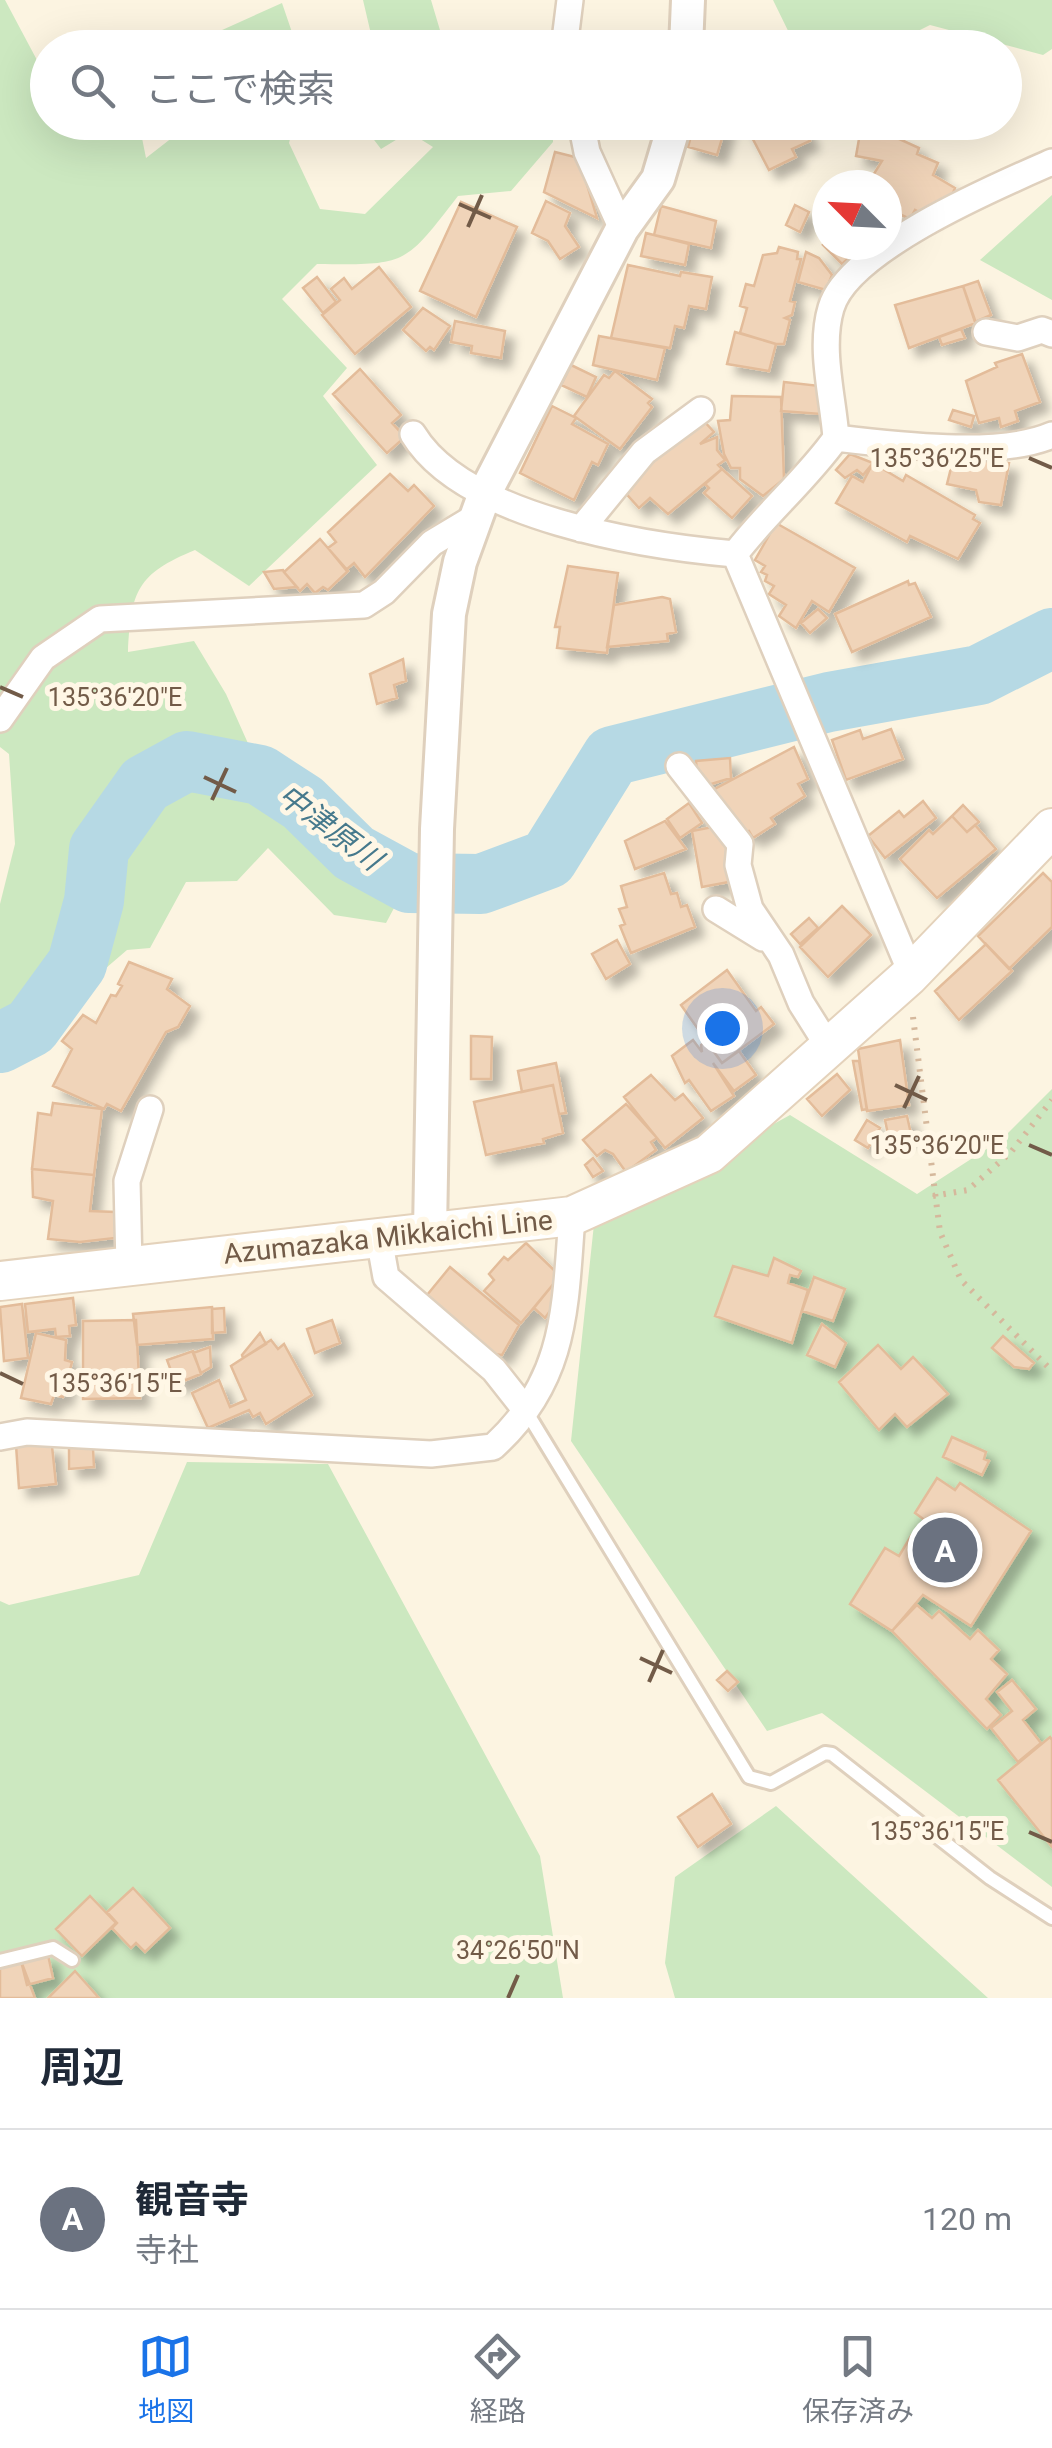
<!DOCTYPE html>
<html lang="ja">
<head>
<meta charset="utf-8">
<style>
	body { margin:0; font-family:Roboto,"Noto Sans JP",sans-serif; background:#f6f6f7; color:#1f2937 }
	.compass { position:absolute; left:812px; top:170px; width:90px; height:90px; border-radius:50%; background:#fff; box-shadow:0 10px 40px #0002; rotate:294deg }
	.you { position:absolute; left:722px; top:1028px; width:35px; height:35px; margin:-25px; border:8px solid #fff; border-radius:50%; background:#1a73e8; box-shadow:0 0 0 15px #1a73e833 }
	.badge { display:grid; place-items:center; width:65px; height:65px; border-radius:50%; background:#1a73e8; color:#fff; font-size:32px; font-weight:700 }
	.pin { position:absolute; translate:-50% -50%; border:5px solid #fff; box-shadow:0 2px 10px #0006 }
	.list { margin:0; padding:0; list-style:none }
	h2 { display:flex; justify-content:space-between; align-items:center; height:130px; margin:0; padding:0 40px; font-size:42px }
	h2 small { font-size:32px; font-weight:400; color:#747a83 }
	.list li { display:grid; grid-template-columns:65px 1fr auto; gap:30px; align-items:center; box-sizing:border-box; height:180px; padding:0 40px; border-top:2px solid #e0e1e3 }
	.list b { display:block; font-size:38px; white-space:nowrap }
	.list p { margin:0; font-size:32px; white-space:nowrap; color:#747a83 }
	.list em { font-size:32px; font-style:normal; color:#747a83 }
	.icon { flex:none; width:55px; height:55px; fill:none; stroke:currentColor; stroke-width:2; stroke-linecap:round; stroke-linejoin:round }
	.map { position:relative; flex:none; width:1052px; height:1998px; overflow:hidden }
	.search { position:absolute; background:#fff; box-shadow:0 10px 40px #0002; left:30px; right:30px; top:30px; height:110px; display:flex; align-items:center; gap:25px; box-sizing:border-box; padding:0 35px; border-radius:55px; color:#747a83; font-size:38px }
	.sheet { height:310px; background:#fff }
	nav { display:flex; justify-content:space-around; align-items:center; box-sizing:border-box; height:140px; border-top:2px solid #e0e1e3; background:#fff; font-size:28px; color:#747a83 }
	nav a { display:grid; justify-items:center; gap:5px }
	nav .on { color:#1a73e8 }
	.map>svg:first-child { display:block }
	.green { fill:#cce8c0 }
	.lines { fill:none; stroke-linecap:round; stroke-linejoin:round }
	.river { stroke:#b6d9e4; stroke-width:60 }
	.building { fill:#f0d4b9; stroke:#e3bc9a; stroke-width:2.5; filter:url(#shadow) }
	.service-casing { stroke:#dfd0bd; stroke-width:18 }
	.minor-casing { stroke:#dfd0bd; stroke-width:30 }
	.tertiary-casing { stroke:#dfd0bd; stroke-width:38 }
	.secondary-casing { stroke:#e4d2bb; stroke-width:42 }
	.path { stroke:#d5b89c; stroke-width:6; stroke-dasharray:2.5 8; stroke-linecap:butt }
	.service { stroke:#fff; stroke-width:12 }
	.minor { stroke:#fff; stroke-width:25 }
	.tertiary { stroke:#fff; stroke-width:32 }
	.secondary { stroke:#fff; stroke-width:38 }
	.ticks { fill:none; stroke:#725b48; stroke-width:4 }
	.labels { text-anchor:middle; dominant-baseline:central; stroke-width:10; stroke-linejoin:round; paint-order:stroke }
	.street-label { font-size:28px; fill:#725b48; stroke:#fff7e6 }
	.water-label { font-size:30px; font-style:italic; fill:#46798c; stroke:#fff7e6 }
	.ticks-label { font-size:25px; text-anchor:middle; fill:#725b48; stroke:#fff7e6; stroke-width:10; stroke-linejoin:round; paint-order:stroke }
</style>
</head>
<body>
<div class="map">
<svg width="1052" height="1998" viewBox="0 0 1052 1998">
	<defs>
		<filter id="shadow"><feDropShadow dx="9" dy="9" stdDeviation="5" flood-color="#0004"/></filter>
	</defs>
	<rect width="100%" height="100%" fill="#fcf4e1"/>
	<!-- green -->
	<path class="green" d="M0,0H5L38,62L47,60L48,122L139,123L146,158L191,123H294L289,143L320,209L365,214L433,147L409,132L381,149L361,123H553V142L511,191L458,196C404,266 407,265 317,264L282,299L347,368L323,396L377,465L249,586L195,550C137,574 131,591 128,652L194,641L226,694L280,815L401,895L386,923L334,915L268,848L237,881L186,882L150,948L127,950L106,968L105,910L60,915L55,974L27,1014L0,1018V904L15,844L9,754L0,747Z
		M363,0H431L445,47H374Z
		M773,0H1052V49L1043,55L930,25L886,47H796Z
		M282,3L297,47H217L211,35Z
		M1052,195V300L980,260Z
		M1052,1089V1887L822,1713L767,1731L571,1441L594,1224L790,1115L917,1194L1002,1139Z
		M187,1462L328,1464L540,1856L563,1998H0V1601L9,1605L139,1575Z
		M776,1806L988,1998H675L665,1963L675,1877Z"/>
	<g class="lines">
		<!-- river -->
		<path class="river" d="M0,1043L31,1027L77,964L94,901L99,849L145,784L187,761L260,775L303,803L354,853L409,883L481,884L548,859L612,756L829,702L979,675L1052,638"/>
	</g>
	<!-- building -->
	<path class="building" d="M695,122L726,125L717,155L688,147Z
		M744,122H801L810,141L792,149L796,157L769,170Z
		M865,137H895L919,148L917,154L938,163L933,175L955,188L950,200L925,215L915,210L910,219L895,212L898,204L887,205V185H867L882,161L856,156L859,139Z
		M555,152L579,158L597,218L544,192Z
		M546,201L570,213L565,226L579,247L560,259L548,241L532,233Z
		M461,202L517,227L476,317L420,291Z
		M795,205L809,212L800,232L786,225Z
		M661,206L716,221L711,248L654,235Z
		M646,233L689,244L685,265L641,256Z
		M827,242V245H863L842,264L823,245Z
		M779,247L798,252L797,259H801L790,301L795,302L792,315L785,318L790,320L784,344H776L740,333L747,308L740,306L746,284L754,286L763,255L777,253Z
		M806,252L819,258L832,275L826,290L798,282Z
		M628,265L680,276L681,272L712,277L706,309L689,306L684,328L675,326L670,348L611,338Z
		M379,267L411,307L355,354L322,315L340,300L331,289L344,278L352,289Z
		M317,277L336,302L323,313L303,288Z
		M978,281L991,315L975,322L963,286Z
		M963,286L976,323L909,348L895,305Z
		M423,308L450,326L434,350L430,347L426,351L403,330Z
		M455,321L505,331L501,358L471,353L472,346L451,342Z
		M961,329L965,338L942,345L939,337Z
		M735,332L776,344L769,371L727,364Z
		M599,336L665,348L657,380L593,365Z
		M1022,354L1040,402L1015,411L1018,421L1001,427L999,418L979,423L966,381L997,367L995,363Z
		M571,365L596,377L587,397L561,385Z
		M360,369L401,415L392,423L405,437L387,453L333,394Z
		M615,371L652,399L648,403L652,407L620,449L574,416L604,375L609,378Z
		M784,382L820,386L821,414L781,411Z
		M732,396L781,397L784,479L763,496L740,479V468H731L724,454L718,421L730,420Z
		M552,406L576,418L572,424L608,444L598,465L592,462L574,500L520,473Z
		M953,410L974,416L971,427L949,420Z
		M702,419L714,432L700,444L717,437V450L725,460L718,465L722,469L668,514L650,498L639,508L622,489Z
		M850,454L873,463L863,475L857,470L845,478L836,470Z
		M954,456L1009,463L1001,505L979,502L976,490L947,484Z
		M873,463L903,481L906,475L975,515L973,519L980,523L958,559L910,536L907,542L836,503L852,476L863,482Z
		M722,469L752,496L732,518L704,493L709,488L705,484Z
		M390,474L408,491L414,485L434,506L365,577L354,563L346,570L328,548L336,542L328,532Z
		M776,523L855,568L829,612L812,601L796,628L779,616L786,605L769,594L774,586L765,581L767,575L761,572L765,566L755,560Z
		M320,539L348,571L328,590L323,587L315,593L307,584L300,591L284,572Z
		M568,566L618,573L607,653L557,648L560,627H555Z
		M283,570L284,572L297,587L274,589L264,572Z
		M908,581L909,585L915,583L931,617L852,652L835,614Z
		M662,597L670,599L676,632L667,634L668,641L607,647L614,605Z
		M818,609L827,618L810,633L801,623Z
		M403,659L406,681L394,685L397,698L377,704L370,674Z
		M891,729L903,759L846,780L832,740L860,730L863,739Z
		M794,747L808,779L798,784L805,796L771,818L775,824L753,838L749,831L739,834L711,791Z
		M730,758L731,778L698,788L696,761Z
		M923,801L936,818L885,858L868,836L899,811L904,817Z
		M689,803L702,823L680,838L667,819Z
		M963,805L979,822L967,832L952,816Z
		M952,816L967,832L975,825L996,849L937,898L900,859L929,830L933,834Z
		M665,821L686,849L635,869L625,841Z
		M723,825L734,881L702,887L692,831Z
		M664,873L671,894L677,893L681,907L687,905L695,927L631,953L620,926L625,924L619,909L627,907L621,886Z
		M1043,873L1052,882V927L1009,969L978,936Z
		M842,906L871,935L828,977L800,947Z
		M809,918L818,928L800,944L791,934Z
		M617,940L630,964L606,979L592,954Z
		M986,944L1012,971L959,1020L935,991Z
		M129,962L172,979L167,989L190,1006L178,1027L166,1032L121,1111L107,1104L104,1109L53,1086L72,1049L62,1041L83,1015L96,1023L111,995L116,996L122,986L118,984Z
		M727,970L756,1011L761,1007L774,1024L722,1063L681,1005Z
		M471,1036L492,1037L491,1079H471Z
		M693,1040L702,1052L701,1045L706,1041L722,1063L739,1051L756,1075L734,1091L713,1063L734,1096L711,1111L689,1080L685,1083L672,1056Z
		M900,1040L909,1105L867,1111L858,1049Z
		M853,1061H859L867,1109L862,1110Z
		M556,1063L566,1113L559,1114L553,1085L522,1092L518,1071Z
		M837,1074L850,1090L822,1116L807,1099Z
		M651,1075L675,1100L683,1094L703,1118L665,1148L624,1097Z
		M553,1085L563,1133L543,1139L544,1143L486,1155L474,1102Z
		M53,1103L102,1109L94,1175L32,1169L38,1113L51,1115Z
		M626,1104L657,1138L651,1142L656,1150L626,1172L613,1154L605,1150L597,1156L583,1140Z
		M907,1116L911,1134L889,1139L885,1120Z
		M867,1120L880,1128L868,1148L855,1140Z
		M593,1158L603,1171L593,1177L585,1165Z
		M32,1169L94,1175L90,1211L116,1212L115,1238L80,1242L48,1239L53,1201L33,1197Z
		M526,1243L556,1272L555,1282L521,1323L484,1291L494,1280L489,1274L504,1257L508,1260Z
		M774,1258L801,1271L798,1277L790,1275L788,1283L808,1290L792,1343L715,1316L733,1266L768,1276Z
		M450,1267L519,1325L502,1355L494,1354L427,1295Z
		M814,1277L845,1289L833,1321L802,1311Z
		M555,1282V1304L545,1318L534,1308Z
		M73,1298L76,1325L69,1326L70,1336L56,1337L55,1329L28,1332L25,1304Z
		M22,1304L28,1358L4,1361L0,1307Z
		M212,1307L213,1339L137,1345L133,1314Z
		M224,1308L225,1332L212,1333V1309Z
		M136,1320L140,1398L83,1399V1321Z
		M332,1320L340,1343L315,1353L307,1329Z
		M822,1324L846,1343L835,1367L807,1355Z
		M36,1333L66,1340L65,1360L72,1362L63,1397L54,1395L51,1404L21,1398Z
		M260,1333L266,1344L243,1358L242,1355Z
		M1003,1336L1034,1363L1029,1369L1014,1367L992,1348Z
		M271,1340L278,1349L284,1344L312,1395L266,1424L260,1413L253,1417L249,1410L208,1428L192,1393L219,1380L230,1407L246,1400L231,1366Z
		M878,1345L901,1369L913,1357L948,1394L907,1427L895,1414L879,1430L839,1382Z
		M210,1347L211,1367L201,1373L193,1353Z
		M193,1351L201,1374L176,1384L167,1360Z
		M952,1437L986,1452L984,1459L989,1461L982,1475L943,1457Z
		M16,1445L52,1446L56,1484L19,1488Z
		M69,1447L93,1448L94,1467L69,1469Z
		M937,1478L955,1490L960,1483L1031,1531L971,1626L923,1595L892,1631L850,1604L885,1548L899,1556L911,1536L919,1541L930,1524L915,1513Z
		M917,1605L932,1618L939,1611L970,1639L978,1630L999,1650L991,1659L1007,1674L986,1699L1001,1715L987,1729L892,1631Z
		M727,1671L738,1682L728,1691L717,1680Z
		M1012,1680L1036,1709L1023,1720L1041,1743L1018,1762L991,1728L1012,1711L997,1692Z
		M1050,1737L1052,1740V1847L998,1780Z
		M712,1794L731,1824L698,1847L678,1817Z
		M133,1888L170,1928L145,1952L136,1943L131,1948L112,1928L117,1923L107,1912Z
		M90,1896L116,1923L82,1956L56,1929Z
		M48,1955L53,1978L27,1985L21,1961Z
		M21,1961L35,1998H0V1967Z
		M75,1971L99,1998H48Z"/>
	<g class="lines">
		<defs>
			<path id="service" d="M526,1411L749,1777L771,1783L825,1753L832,1754L990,1878L1052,1918
				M0,1961L53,1948L72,1960"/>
			<path id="minor" d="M564,48L570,0
				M581,122L587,152L622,229
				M986,332L1018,338L1042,330L1052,334
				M413,434C464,518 644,546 735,554
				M836,438C894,445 999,458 1052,435
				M581,529L644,452L701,410
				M735,554C767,512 806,480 836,438C833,397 819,348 831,308C848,249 997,186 1052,162
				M735,554L907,963L909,976
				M0,719L43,658L100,619L364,605L384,592L432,543L477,516
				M679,766L740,844L738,865L750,909L781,955L801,1003L830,1049
				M716,909L763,938
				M379,1238L386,1277L494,1370L524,1408
				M129,1266L127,1181L150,1109
				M0,1437L27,1432L431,1454L493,1447C567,1380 565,1307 572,1216"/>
			<path id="tertiary" d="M686,48L688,0
				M430,1232L437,829L449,614L460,562L485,493L622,229L658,179L675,122"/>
			<path id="secondary" d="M0,1281L572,1216L709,1154L909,976L1052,828"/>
		</defs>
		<!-- service casing -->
		<use href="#service" class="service-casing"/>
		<!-- minor casing -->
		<use href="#minor" class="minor-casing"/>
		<!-- tertiary casing -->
		<use href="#tertiary" class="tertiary-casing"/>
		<!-- secondary casing -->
		<use href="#secondary" class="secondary-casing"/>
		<!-- path -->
		<path class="path" d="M913,1017L940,1232L961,1280L1052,1371
			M933,1196L968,1190L1011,1152L1052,1100"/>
		<!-- service -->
		<use href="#service" class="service"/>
		<!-- minor -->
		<use href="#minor" class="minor"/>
		<!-- tertiary -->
		<use href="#tertiary" class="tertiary"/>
		<!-- secondary -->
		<use href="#secondary" class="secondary"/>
	</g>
	<!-- ticks -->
	<path class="ticks" d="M459,204L491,218M468,227L482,195M1029,458L1052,468M0,687L23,697M204,777L236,792M212,800L227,768M895,1085L927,1100M904,1108L919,1076M1029,1145L1052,1155M0,1373L23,1384M640,1658L672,1673M649,1682L663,1650M1029,1832L1052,1842M508,1998L518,1975"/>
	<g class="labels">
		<!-- street labels -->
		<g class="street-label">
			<text transform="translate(388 1237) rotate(-6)">Azumazaka Mikkaichi Line</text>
		</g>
		<!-- water labels -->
		<g class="water-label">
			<text transform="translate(330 827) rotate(37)">中津原川</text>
		</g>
	</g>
	<g class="ticks-label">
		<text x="937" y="467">135°36'25"E</text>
		<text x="115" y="706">135°36'20"E</text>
		<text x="937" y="1154">135°36'20"E</text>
		<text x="115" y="1392">135°36'15"E</text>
		<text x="937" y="1840">135°36'15"E</text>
		<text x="518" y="1959">34°26'50"N</text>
	</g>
</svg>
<svg class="compass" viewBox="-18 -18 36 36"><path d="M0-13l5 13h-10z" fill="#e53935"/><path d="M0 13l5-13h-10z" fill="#747a83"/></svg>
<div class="you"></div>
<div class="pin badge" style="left:945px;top:1550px;background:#6b7280">A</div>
<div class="search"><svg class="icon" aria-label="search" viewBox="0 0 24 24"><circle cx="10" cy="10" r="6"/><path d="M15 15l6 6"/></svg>ここで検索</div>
</div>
<section class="sheet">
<h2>周辺<small></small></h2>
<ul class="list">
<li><span class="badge" style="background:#6b7280">A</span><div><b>観音寺</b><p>寺社</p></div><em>120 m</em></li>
</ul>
</section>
<nav>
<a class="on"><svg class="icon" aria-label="map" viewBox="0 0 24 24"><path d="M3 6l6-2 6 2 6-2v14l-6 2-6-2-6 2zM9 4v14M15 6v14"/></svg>地図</a>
<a><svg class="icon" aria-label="directions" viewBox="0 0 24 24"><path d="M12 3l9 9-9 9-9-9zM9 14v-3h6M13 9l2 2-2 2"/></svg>経路</a>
<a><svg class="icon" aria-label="saved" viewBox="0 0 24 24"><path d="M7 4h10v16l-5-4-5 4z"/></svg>保存済み</a>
</nav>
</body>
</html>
